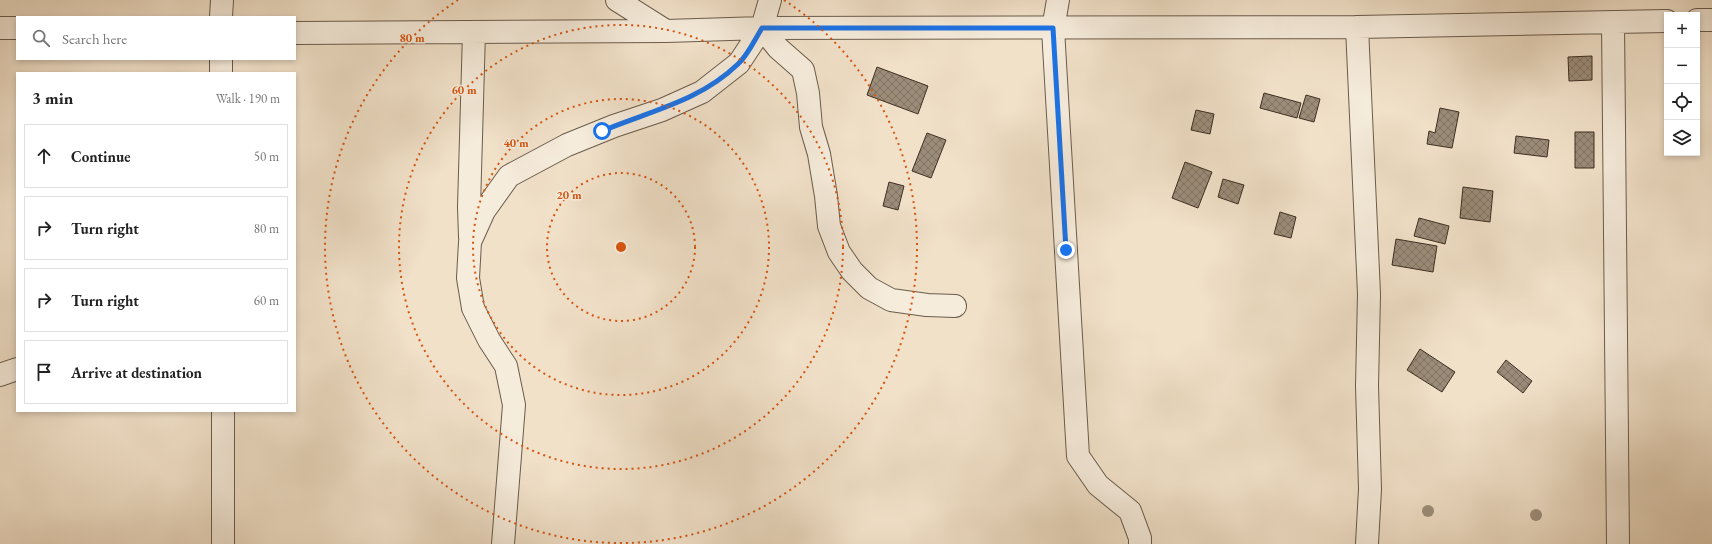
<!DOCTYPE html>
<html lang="en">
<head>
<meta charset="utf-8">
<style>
	body { margin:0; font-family:"EB Garamond",serif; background:#f6f6f6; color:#222 }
	.controls { position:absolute; right:12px; top:12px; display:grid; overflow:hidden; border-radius:0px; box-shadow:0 2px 6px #0003 }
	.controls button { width:36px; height:36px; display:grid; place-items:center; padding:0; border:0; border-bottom:1px solid #e0e0e0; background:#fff; color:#222; font:20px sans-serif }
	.stop { position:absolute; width:12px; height:12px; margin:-9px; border:3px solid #1a73e8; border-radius:50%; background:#fff }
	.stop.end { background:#1a73e8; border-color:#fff; box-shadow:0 1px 4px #0008 }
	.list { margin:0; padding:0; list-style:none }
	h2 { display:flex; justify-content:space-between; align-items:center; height:52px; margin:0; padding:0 16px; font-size:17px }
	h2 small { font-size:13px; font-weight:400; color:#767676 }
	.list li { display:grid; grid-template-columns:26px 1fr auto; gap:12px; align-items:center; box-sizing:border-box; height:64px; margin:0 8px 8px; padding:0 8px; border:1px solid #e0e0e0; border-radius:0px }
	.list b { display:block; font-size:15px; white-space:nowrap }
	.list em { font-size:13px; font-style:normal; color:#767676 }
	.icon { flex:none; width:22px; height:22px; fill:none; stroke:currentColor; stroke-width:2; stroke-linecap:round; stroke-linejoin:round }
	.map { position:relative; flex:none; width:1712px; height:544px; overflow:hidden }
	.search { position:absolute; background:#fff; box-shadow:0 2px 6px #0003; left:16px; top:16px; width:280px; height:44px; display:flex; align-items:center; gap:10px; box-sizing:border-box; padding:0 14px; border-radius:0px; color:#767676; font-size:15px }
	.panel { position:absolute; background:#fff; box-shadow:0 2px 6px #0003; left:16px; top:72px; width:280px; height:340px; border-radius:0px }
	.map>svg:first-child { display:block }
	.building { fill:url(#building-cross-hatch); stroke:#3d2f23 }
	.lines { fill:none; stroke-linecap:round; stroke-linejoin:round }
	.minor-casing { stroke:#6a5c4c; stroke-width:24 }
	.minor { stroke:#f6ecdc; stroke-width:22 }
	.tree { fill:#9e907d }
	.route { stroke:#1a73e8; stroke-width:5 }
	.ring { fill:none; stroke:#d7550e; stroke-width:2; stroke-dasharray:2 4 }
	.centre { fill:#d7550e; stroke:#f6ecdc; stroke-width:2 }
	.ring-label { font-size:12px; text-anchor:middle; font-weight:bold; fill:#d7550e; stroke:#f6ecdc; stroke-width:3; stroke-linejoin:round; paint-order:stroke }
</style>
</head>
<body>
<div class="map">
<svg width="1712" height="544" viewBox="0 0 1712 544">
	<defs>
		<pattern id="building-cross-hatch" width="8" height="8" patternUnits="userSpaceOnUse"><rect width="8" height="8" fill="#9b8c79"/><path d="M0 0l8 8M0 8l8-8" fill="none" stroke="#807363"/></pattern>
	</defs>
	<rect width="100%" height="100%" fill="#f1e1c9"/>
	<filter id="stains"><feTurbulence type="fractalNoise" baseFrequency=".005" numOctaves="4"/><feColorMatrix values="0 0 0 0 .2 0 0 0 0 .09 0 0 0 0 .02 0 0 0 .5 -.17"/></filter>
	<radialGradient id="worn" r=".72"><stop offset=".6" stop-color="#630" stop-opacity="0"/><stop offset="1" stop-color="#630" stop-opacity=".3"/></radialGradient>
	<!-- building -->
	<path class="building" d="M1592,56V80L1569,81L1568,57Z
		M877,67L928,86L918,114L867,95Z
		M1264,93L1301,103L1297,118L1260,108Z
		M1306,95L1320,99L1314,122L1299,118Z
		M1440,108L1459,112L1452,148L1427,144L1429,131L1435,133Z
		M1196,110L1214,114L1210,134L1191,130Z
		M1575,132H1594V168H1575Z
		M927,133L946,140L931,178L912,171Z
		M1516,136L1549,140L1547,157L1514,153Z
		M1185,162L1212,172L1198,208L1172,198Z
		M1223,179L1244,185L1238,204L1218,197Z
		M889,182L904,186L898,210L883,206Z
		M1463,187L1493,191L1490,222L1460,218Z
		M1280,212L1296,217L1291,238L1274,234Z
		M1419,218L1449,226L1445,244L1414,236Z
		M1396,239L1437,246L1433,272L1392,265Z
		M1420,349L1455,372L1442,392L1407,370Z
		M1506,360L1532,381L1523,393L1497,372Z"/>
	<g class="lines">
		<defs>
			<path id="minor" d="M617,0L666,31
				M1058,0L1053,29L1078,456L1098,485L1130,511L1140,538V544
				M221,17L222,0
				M1697,20H1712
				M1613,22L1618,544
				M1357,27L1369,294L1367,386L1370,489L1367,544
				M0,28H17
				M762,28L778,48L803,70L808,93L811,127L819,154L826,196L829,226L839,252L852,271L869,288L891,300L927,305L955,306
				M295,33L666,31L762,28L1357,27L1667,21
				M221,59V73
				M470,237L469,207L474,32
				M0,375L17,369
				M223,411V544
				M503,544L514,405L506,366L489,340L473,308L468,278L470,242L484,211L509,176L567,145L614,126L662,110L702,92L739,63L762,28L770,0"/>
		</defs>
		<!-- minor casing -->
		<use href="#minor" class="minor-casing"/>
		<!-- minor -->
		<use href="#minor" class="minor"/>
	</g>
	<!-- trees -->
	<g class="tree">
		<circle cx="1428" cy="511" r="6"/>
		<circle cx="1536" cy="515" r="6"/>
	</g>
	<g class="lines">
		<!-- route -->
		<path class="route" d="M602,131C650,111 700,101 738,64C748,55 755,39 762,28H1053L1066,250"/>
	</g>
	<!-- distance rings -->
	<g class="ring">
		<circle cx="621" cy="247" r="74"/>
		<circle cx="621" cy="247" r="148"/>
		<circle cx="621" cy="247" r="222"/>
		<path d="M784 0A296 296 0 1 1 458 0"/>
	</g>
	<circle cx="621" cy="247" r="6" class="centre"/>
	<g class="ring-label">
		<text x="412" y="42">80 m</text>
		<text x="464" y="94">60 m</text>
		<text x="516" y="147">40 m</text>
		<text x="569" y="199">20 m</text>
	</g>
	<rect width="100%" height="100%" filter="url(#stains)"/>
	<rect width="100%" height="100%" fill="url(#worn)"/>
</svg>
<div class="controls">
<button>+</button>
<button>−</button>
<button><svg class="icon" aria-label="locate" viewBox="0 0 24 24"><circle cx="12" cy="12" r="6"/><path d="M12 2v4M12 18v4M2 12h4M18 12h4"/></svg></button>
<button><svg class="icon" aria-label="layers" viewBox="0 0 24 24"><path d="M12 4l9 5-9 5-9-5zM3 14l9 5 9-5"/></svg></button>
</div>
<div class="stop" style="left:602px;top:131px"></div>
<div class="stop end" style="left:1066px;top:250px"></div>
<div class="search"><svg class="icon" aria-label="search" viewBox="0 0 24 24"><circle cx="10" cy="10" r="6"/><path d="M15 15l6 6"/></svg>Search here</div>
<section class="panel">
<h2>3 min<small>Walk · 190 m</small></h2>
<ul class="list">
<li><svg class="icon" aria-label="ahead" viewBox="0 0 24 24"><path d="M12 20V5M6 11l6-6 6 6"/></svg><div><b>Continue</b></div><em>50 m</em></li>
<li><svg class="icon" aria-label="right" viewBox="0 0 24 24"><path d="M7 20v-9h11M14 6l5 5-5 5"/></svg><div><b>Turn right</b></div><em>80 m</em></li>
<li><svg class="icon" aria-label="right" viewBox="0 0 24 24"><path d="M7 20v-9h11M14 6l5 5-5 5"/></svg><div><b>Turn right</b></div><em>60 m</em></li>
<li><svg class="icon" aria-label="arrive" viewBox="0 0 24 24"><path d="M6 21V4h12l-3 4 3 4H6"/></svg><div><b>Arrive at destination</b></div></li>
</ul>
</section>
</div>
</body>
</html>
